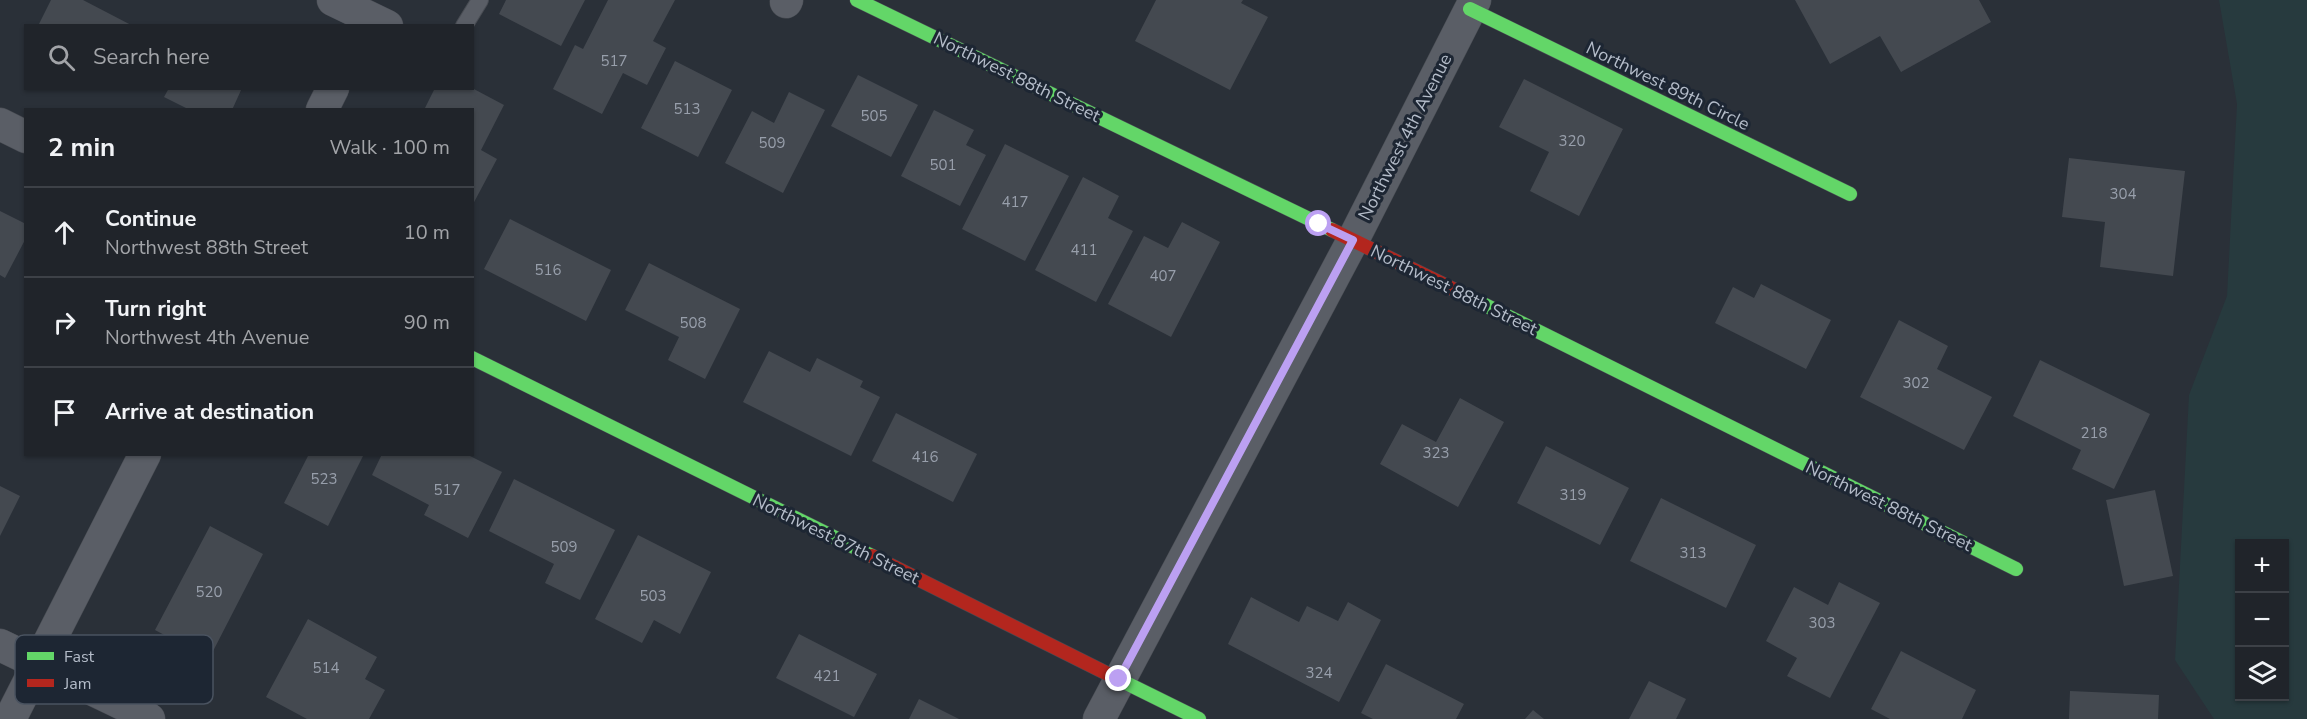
<!DOCTYPE html>
<html lang="en">
<head>
<meta charset="utf-8">
<style>
	body { margin:0; font-family:"Nunito Sans",sans-serif; background:#282c32; color:#f1f3f6 }
	.controls { position:absolute; right:18px; bottom:18px; display:grid; overflow:hidden; border-radius:0px; box-shadow:0 2px 4px #0004 }
	.controls button { width:54px; height:54px; display:grid; place-items:center; padding:0; border:0; border-bottom:2px solid #3d4147; background:#20242a; color:#f1f3f6; font:30px sans-serif }
	.stop { position:absolute; width:18px; height:18px; margin:-14px; border:4px solid #bca0f2; border-radius:50%; background:#fff }
	.stop.end { background:#bca0f2; border-color:#fff; box-shadow:0 2px 6px #0008 }
	.list { margin:0; padding:0; list-style:none }
	h2 { display:flex; justify-content:space-between; align-items:center; height:78px; margin:0; padding:0 24px; font-size:26px }
	h2 small { font-size:20px; font-weight:400; color:#a2a4a8 }
	.list li { display:grid; grid-template-columns:39px 1fr auto; gap:18px; align-items:center; box-sizing:border-box; height:90px; padding:0 24px; border-top:2px solid #3d4147 }
	.list b { display:block; font-size:22px; white-space:nowrap }
	.list p { margin:0; font-size:20px; white-space:nowrap; color:#a2a4a8 }
	.list em { font-size:20px; font-style:normal; color:#a2a4a8 }
	.icon { flex:none; width:33px; height:33px; fill:none; stroke:currentColor; stroke-width:2; stroke-linecap:round; stroke-linejoin:round }
	.map { position:relative; flex:none; width:2307px; height:719px; overflow:hidden }
	.search { position:absolute; background:#20242a; box-shadow:0 2px 4px #0004; left:24px; top:24px; width:450px; height:66px; display:flex; align-items:center; gap:15px; box-sizing:border-box; padding:0 21px; border-radius:0px; color:#a2a4a8; font-size:22px }
	.panel { position:absolute; background:#20242a; box-shadow:0 2px 4px #0004; left:24px; top:108px; width:450px; height:348px; border-radius:0px }
	.map>svg:first-child { display:block }
	.green { fill:#273a3e; fill-rule:evenodd }
	.building { fill:#444950 }
	.lines { fill:none; stroke-linecap:round; stroke-linejoin:round }
	.lane-casing { stroke:#484c53; stroke-width:18 }
	.street-casing { stroke:#484c53; stroke-width:33 }
	.fast-casing { stroke:#484c53; stroke-width:15 }
	.jam-casing { stroke:#484c53; stroke-width:15 }
	.lane { stroke:#5a5e66; stroke-width:16 }
	.street { stroke:#5a5e66; stroke-width:32 }
	.fast { stroke:#63d668; stroke-width:14 }
	.jam { stroke:#b3261e; stroke-width:14 }
	.route { stroke:#bca0f2; stroke-width:8 }
	.labels { text-anchor:middle; dominant-baseline:central; stroke-width:6; stroke-linejoin:round; paint-order:stroke }
	.number-label { font-size:15px; fill:#989fab }
	.street-label { font-size:18px; fill:#b4bcc9; stroke:#1d2633 }
	.key { fill:#1d2633; stroke:#4a5360; stroke-width:1.5 }
	.key-label { font-size:16px; fill:#b4bcc9 }
</style>
</head>
<body>
<div class="map">
<svg width="2307" height="719" viewBox="0 0 2307 719">
	<rect width="100%" height="100%" fill="#2a3038"/>
	<!-- green -->
	<path class="green" d="M2219,0H2307V719H2214L2175,660L2189,395L2227,296L2237,104ZM2240,544H2284V696H2240Z"/>
	<!-- building -->
	<path class="building" d="M51,0H83L133,26H38Z
		M506,0H585L561,46L499,14Z
		M608,0H675L653,41L666,48L647,85L623,73L602,114L553,89L575,45L583,49Z
		M1156,0H1243L1241,3L1268,17L1230,90L1135,41Z
		M1795,0H1979L1991,22L1901,72L1880,36L1830,64Z
		M675,61L732,90L698,157L641,128Z
		M858,75L918,105L891,157L831,126Z
		M1524,79L1623,129L1579,216L1530,191L1549,152L1499,127Z
		M169,88H242L232,110H190L164,97Z
		M435,88H472L504,105L481,150L497,159L472,206V110H424Z
		M789,92L825,110L783,193L725,163L752,111L774,123Z
		M934,110L974,130L966,145L986,155L960,206L901,176Z
		M1005,144L1069,176L1025,261L962,229Z
		M2069,158L2185,171L2173,276L2100,267L2105,222L2062,217Z
		M1083,177L1119,196L1108,218L1133,231L1096,302L1035,270Z
		M0,211L26,224V238L5,278L0,275Z
		M510,219L611,270L586,321L484,269Z
		M1182,222L1220,242L1171,337L1108,304L1144,236L1168,248Z
		M649,263L740,309L705,379L668,360L679,337L625,310Z
		M1761,284L1831,320L1806,369L1715,323L1733,287L1754,298Z
		M1899,320L1948,346L1937,369L1992,397L1964,450L1860,397Z
		M769,351L810,372L817,358L863,381L860,387L880,397L851,456L743,402Z
		M2040,360L2150,414L2114,489L2072,469L2081,450L2013,416Z
		M1460,398L1504,422L1458,507L1380,464L1402,424L1436,442Z
		M896,413L977,454L953,502L872,461Z
		M1546,446L1629,488L1600,545L1517,503Z
		M309,454H364L328,526L284,503Z
		M382,454H466L502,472L468,538L424,515L429,505L372,475Z
		M514,479L615,530L580,600L545,583L554,564L489,531Z
		M0,486L20,496L0,536Z
		M2155,490L2173,576L2124,586L2106,500Z
		M1661,498L1756,545L1726,608L1630,561Z
		M210,526L263,554L209,659L155,630Z
		M638,535L711,572L680,634L654,620L642,643L595,619Z
		M1839,582L1880,603L1830,698L1787,676L1797,658L1766,641L1794,587L1828,605Z
		M1251,597L1299,622L1307,606L1338,621L1348,602L1381,620L1339,702L1228,644Z
		M308,619L377,657L365,679L385,690L369,719H307L266,697Z
		M799,634L877,674L854,717L776,678Z
		M1901,651L1976,690L1962,719H1890L1871,709Z
		M1386,664L1464,704L1456,719H1373L1361,713Z
		M1649,681L1686,699L1676,719H1629Z
		M2070,691L2159,695L2158,719H2069Z
		M919,699L959,719H909Z
		M1533,710L1544,719H1525Z"/>
	<g class="lines">
		<defs>
			<path id="lane" d="M464,26L480,0"/>
			<path id="street" d="M333,0L387,26
				M786,2L787,0
				M322,110L333,88
				M0,124L26,137
				M0,645L131,708L149,719
				M10,719L145,454
				M1099,719L1353,240L1475,0"/>
			<path id="fast" d="M857,0L1332,230
				M1470,9L1850,194
				M1461,293L2016,569
				M472,358L872,556
				M1118,679L1199,719"/>
			<path id="jam" d="M1332,230L1461,293
				M872,556L1118,679"/>
		</defs>
		<!-- lane casing -->
		<use href="#lane" class="lane-casing"/>
		<!-- street casing -->
		<use href="#street" class="street-casing"/>
		<!-- fast casing -->
		<use href="#fast" class="fast-casing"/>
		<!-- jam casing -->
		<use href="#jam" class="jam-casing"/>
		<!-- lane -->
		<use href="#lane" class="lane"/>
		<!-- street -->
		<use href="#street" class="street"/>
		<!-- fast -->
		<use href="#fast" class="fast"/>
		<!-- jam -->
		<use href="#jam" class="jam"/>
	</g>
	<g class="lines">
		<!-- route -->
		<path class="route" d="M1119,679L1353,240L1319,224"/>
	</g>
	<g class="labels">
		<!-- number labels -->
		<g class="number-label">
			<text x="614" y="61">517</text>
			<text x="687" y="109">513</text>
			<text x="874" y="116">505</text>
			<text x="1572" y="141">320</text>
			<text x="772" y="143">509</text>
			<text x="943" y="165">501</text>
			<text x="2123" y="194">304</text>
			<text x="1015" y="202">417</text>
			<text x="1084" y="250">411</text>
			<text x="548" y="270">516</text>
			<text x="1163" y="276">407</text>
			<text x="693" y="323">508</text>
			<text x="1916" y="383">302</text>
			<text x="2094" y="433">218</text>
			<text x="1436" y="453">323</text>
			<text x="925" y="457">416</text>
			<text x="324" y="479">523</text>
			<text x="447" y="490">517</text>
			<text x="1573" y="495">319</text>
			<text x="564" y="547">509</text>
			<text x="1693" y="553">313</text>
			<text x="209" y="592">520</text>
			<text x="653" y="596">503</text>
			<text x="1822" y="623">303</text>
			<text x="326" y="668">514</text>
			<text x="1319" y="673">324</text>
			<text x="827" y="676">421</text>
		</g>
		<!-- street labels -->
		<g class="street-label">
			<text transform="translate(1017 77) rotate(26)">Northwest 88th Street</text>
			<text transform="translate(1668 86) rotate(26)">Northwest 89th Circle</text>
			<text transform="translate(1405 137) rotate(-63)">Northwest 4th Avenue</text>
			<text transform="translate(1454 290) rotate(26)">Northwest 88th Street</text>
			<text transform="translate(1889 506) rotate(26)">Northwest 88th Street</text>
			<text transform="translate(836 539) rotate(26)">Northwest 87th Street</text>
		</g>
	</g>
	<!-- legend -->
	<rect x="15" y="635" width="198" height="69" rx="9" class="key"/>
	<rect x="27" y="652" width="27" height="8" fill="#63d668"/>
	<rect x="27" y="679" width="27" height="8" fill="#b3261e"/>
	<g class="key-label">
		<text x="64" y="662">Fast</text>
		<text x="64" y="689">Jam</text>
	</g>
</svg>
<div class="controls">
<button>+</button>
<button>−</button>
<button><svg class="icon" aria-label="layers" viewBox="0 0 24 24"><path d="M12 4l9 5-9 5-9-5zM3 14l9 5 9-5"/></svg></button>
</div>
<div class="stop" style="left:1319px;top:224px"></div>
<div class="stop end" style="left:1119px;top:679px"></div>
<div class="search"><svg class="icon" aria-label="search" viewBox="0 0 24 24"><circle cx="10" cy="10" r="6"/><path d="M15 15l6 6"/></svg>Search here</div>
<section class="panel">
<h2>2 min<small>Walk · 100 m</small></h2>
<ul class="list">
<li><svg class="icon" aria-label="ahead" viewBox="0 0 24 24"><path d="M12 20V5M6 11l6-6 6 6"/></svg><div><b>Continue</b><p>Northwest 88th Street</p></div><em>10 m</em></li>
<li><svg class="icon" aria-label="right" viewBox="0 0 24 24"><path d="M7 20v-9h11M14 6l5 5-5 5"/></svg><div><b>Turn right</b><p>Northwest 4th Avenue</p></div><em>90 m</em></li>
<li><svg class="icon" aria-label="arrive" viewBox="0 0 24 24"><path d="M6 21V4h12l-3 4 3 4H6"/></svg><div><b>Arrive at destination</b></div></li>
</ul>
</section>
</div>
</body>
</html>
